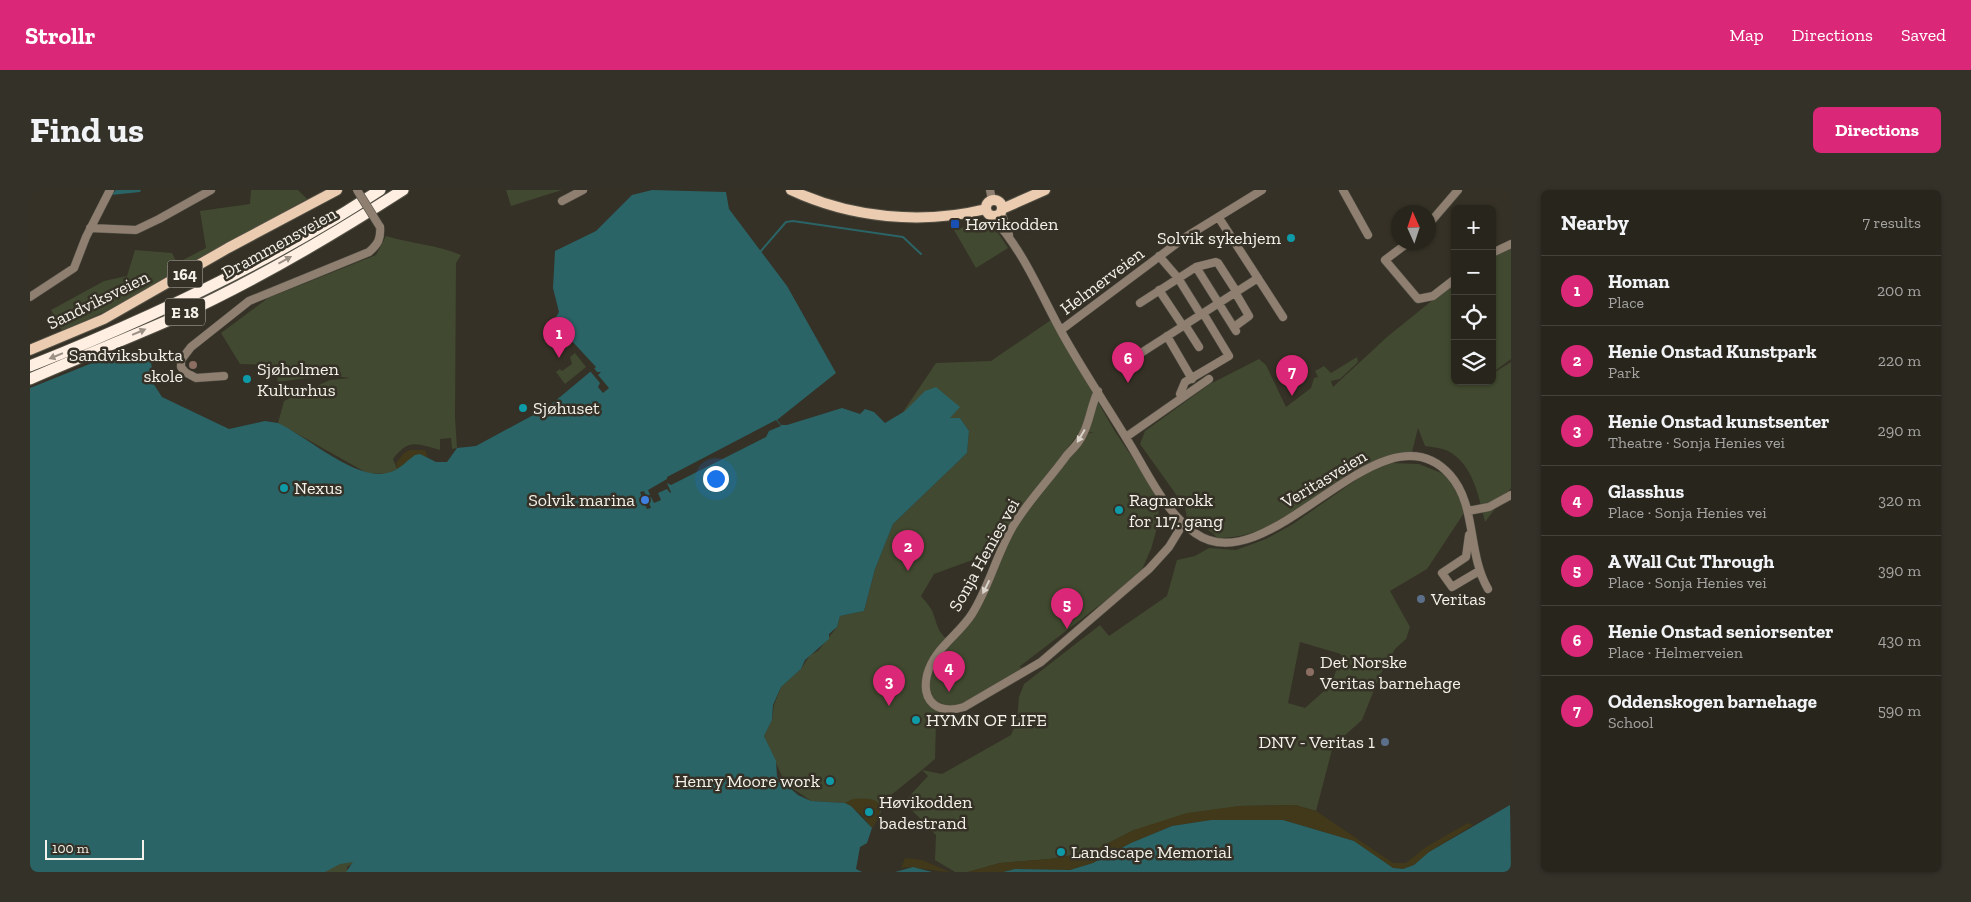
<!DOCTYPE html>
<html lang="en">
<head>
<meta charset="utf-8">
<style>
	body { margin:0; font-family:"Zilla Slab",serif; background:#343129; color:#f1f3f6 }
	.controls { position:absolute; right:15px; top:15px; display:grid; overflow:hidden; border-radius:8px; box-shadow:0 1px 4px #0004 }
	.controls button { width:45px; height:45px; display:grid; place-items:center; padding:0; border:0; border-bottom:1px solid #44423b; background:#28251c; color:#f1f3f6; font:25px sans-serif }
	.compass { position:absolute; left:1361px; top:15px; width:45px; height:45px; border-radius:50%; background:#28251c; box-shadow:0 1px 4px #0004; rotate:357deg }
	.scale { position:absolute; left:15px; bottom:12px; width:99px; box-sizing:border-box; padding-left:5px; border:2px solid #f3f1e9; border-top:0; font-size:14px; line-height:18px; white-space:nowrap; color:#f3f1e9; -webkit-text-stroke:4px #353126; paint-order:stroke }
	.you { position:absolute; left:685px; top:288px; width:18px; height:18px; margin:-12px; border:4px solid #fff; border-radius:50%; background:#1a73e8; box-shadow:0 0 0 8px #1a73e833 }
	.badge { display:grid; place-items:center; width:32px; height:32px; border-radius:50%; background:#db2777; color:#fff; font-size:16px; font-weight:700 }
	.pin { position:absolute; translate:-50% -41px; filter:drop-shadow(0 1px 2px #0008) }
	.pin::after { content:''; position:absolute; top:26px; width:18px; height:15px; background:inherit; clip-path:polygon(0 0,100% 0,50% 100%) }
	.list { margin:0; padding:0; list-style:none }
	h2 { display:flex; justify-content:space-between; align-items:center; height:65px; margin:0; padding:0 20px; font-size:21px }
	h2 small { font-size:16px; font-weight:400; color:#a5a5a3 }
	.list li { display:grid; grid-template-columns:32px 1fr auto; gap:15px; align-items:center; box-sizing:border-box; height:70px; padding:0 20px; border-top:1px solid #44423b }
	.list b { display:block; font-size:19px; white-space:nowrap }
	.list p { margin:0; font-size:16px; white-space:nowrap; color:#a5a5a3 }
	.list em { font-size:16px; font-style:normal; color:#a5a5a3 }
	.icon { flex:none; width:28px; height:28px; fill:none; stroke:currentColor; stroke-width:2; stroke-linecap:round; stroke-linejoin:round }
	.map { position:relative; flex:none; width:1481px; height:682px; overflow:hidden; border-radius:8px }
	header { display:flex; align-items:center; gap:30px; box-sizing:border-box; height:70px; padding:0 25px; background:#db2777; color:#fff }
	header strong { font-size:24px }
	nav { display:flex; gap:28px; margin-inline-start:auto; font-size:18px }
	.intro { display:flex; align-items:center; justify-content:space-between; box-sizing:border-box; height:120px; padding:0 30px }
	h1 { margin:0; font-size:35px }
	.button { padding:12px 22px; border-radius:8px; background:#db2777; color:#fff; font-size:18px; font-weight:700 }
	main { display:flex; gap:30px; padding:0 30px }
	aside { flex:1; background:#28251c; border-radius:8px; box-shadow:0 1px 4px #0004 }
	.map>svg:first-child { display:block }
	.green { fill:#414930; fill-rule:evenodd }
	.sand { fill:#413919 }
	.water { fill:#2a6466 }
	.pier { fill:#353126 }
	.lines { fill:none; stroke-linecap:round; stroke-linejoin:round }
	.stream { stroke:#2a6466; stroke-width:2 }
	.minor-casing { stroke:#535045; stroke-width:9 }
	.major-casing { stroke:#535045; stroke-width:12 }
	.highway-casing { stroke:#535045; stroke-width:13 }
	.minor { stroke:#8e7f71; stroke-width:8 }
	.major { stroke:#ebccb0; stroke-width:10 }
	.highway { stroke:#feefe2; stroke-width:11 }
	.minor-bridge-casing { stroke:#535045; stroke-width:9; stroke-linecap:butt }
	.minor-bridge { stroke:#8e7f71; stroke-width:8 }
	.oneway { fill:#9a9084 }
	.oneway2 { fill:#dad4cb }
	.transit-dot { fill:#1a4fb4; stroke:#353126; stroke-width:2 }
	.culture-dot { fill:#0f9aa8; stroke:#353126; stroke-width:2 }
	.education-dot { fill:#8d6e63; stroke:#353126; stroke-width:2 }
	.shop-dot { fill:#3f7fe0; stroke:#353126; stroke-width:2 }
	.service-dot { fill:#5c6f8a; stroke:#353126; stroke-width:2 }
	.labels { text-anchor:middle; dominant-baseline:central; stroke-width:5; stroke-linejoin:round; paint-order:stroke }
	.shield { fill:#353126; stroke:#bab7ae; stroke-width:1 }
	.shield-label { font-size:16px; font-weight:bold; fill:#f3f1e9 }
	.poi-label { font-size:18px; fill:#f3f1e9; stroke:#353126; text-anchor:start }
	.street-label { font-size:18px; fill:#f3f1e9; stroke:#353126 }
</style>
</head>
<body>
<header>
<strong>Strollr</strong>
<nav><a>Map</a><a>Directions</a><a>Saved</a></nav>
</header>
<div class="intro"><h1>Find us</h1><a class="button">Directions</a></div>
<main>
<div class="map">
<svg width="1481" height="682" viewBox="0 0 1481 682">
	<rect width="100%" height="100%" fill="#353126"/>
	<!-- green -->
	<path class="green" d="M221,0H268L277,9L147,80L91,114L32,141L21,120L74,91L97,86L105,60L142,63L147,73L176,58L170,21L220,14Z
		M476,0H532L481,16Z
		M955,31L965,38L978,58L946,78L924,40Z
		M356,46C383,54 404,54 431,65L426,73L425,228L427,258L422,259L421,248L410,249V260C386,254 379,248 363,269L367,279L357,284L337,283L248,233L254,211L300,190L320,188L298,185L248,192L244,175L210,174L191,143L238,108L346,65Z
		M1481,57V169L1462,183V66Z
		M1425,92V191H1462V184L1481,172V298L1455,332C1449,307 1443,274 1418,261C1411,258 1402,257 1395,256L1388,238L1382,262C1307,266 1265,349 1187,348C1184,341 1165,334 1157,328L1155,317L1110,254L1115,241L1180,194L1229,169L1236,175L1256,217L1281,198L1284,188L1288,187L1285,181L1294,176L1301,183L1327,167L1328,172L1310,189L1301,191L1303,197L1357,147Z
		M1021,130L1084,240L1128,306L1129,331L1121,359L1110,384L989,477L996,478L906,531L905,569L892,580L912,584L981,545L987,531L989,507L994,494L1070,435L1079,446L1137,406L1147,370L1165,366L1179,358L1206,360L1236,349L1263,334L1336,283L1362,273L1389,274L1416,285L1431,301L1436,320L1397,379L1360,401L1380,437L1376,449L1365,459L1350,485L1332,530L1303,556L1286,621L1265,615L1209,616L1104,640L1061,662L1020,669L970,673L938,682H925L905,670L906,645L874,612L898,586L892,580L855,610L849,627L842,638L831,624L815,613L781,611L755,593L734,546L742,530L744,515L751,497L771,479L780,465L788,461L807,437L810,426L834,421L845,379L863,334L937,263L939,241L930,228H920L925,220L875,221L871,225L906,173L961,171ZM1064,242L1056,244L988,328L943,427L920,451C908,443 908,437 903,423C901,417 895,411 891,406L904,384L967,361L988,323L1049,243ZM1270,452L1311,464L1302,494L1275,518L1258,513Z
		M545,163L556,177L535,194L526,182L530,179L532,181L542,174L540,167Z
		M321,669L325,672L317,677V682H291Z"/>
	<!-- sand -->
	<path class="sand" d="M380,260H395L398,268L390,264L367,279L366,273L374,263Z
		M823,609C850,606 858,614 842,638L832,625L815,613Z
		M1265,615L1286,621L1363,673H1376L1396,657L1438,633L1443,635L1399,662L1384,675L1373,679L1363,678L1324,651L1253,630H1181L1142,636L1101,653L1063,673L1040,680L985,679L973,682H938L970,673L1020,669L1061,662L1104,640L1157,623L1209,616Z
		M875,668L892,670L920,682C903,682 889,676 871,678Z"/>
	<!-- water -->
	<path class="water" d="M86,0H111L110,2L81,5Z
		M622,0L696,2L699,19L757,96L806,183L747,230L751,235H757L812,218L830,224L835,219L844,222L855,233L875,221L895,201L906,197L930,217L920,228H930L939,241L937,263L863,334L845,379L834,421L810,426L807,437L799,444V449L775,470L771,479L751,497L743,515L742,530L734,546L746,571L747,587L768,605L781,611L815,613L821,616L842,638L837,653L830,657L826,679L832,682H316L323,672L310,674L295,682H0V198L82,165L110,161L121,170L123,193L132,207L199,239L235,231L248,233C276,246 326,291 357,283C370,280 375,272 385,265L390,264L406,272H417L427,258L446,256L518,217L566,177L541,150L526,127L529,122L523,98L525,61L566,41L602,5Z
		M1480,615L1481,682H973L985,679L1040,680L1063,673L1101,653L1142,636L1181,630H1253L1324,651L1363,678L1373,679L1384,675L1399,662Z
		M883,677L902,682H865Z"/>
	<!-- pier -->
	<path class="pier" d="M564,178L567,182H571L568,185L579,198L573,203L568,197L570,193L560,181Z
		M746,230L751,236L739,241L736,247L647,292L641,295L637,293L641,302L640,303L637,299L628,303L631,310L624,313L621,307L617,308L621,318L617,319L610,302L614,301L616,306L620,305L618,300L637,289V287Z"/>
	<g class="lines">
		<!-- stream -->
		<path class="stream" d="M731,61L756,32L763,31L873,47L891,64"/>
		<defs>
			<path id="minor" d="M960,0L962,10
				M1313,0L1338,45
				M532,11L553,0
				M971,22L979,45
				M961,26C993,59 1010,103 1032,143C1054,183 1081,222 1104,261C1121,290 1137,323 1165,343C1240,397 1351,207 1420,285C1447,315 1437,363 1458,399
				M1189,28L1253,127
				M1398,35L1428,0
				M60,38L106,40L129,29L181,0
				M1379,52L1355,70L1388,109L1403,106L1425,89
				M1462,63L1481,54
				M1129,66L1148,88L1171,125
				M1166,77L1206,141
				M1129,100L1153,136
				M0,107L44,78L56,47L80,0
				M1110,113L1166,77L1186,72L1188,73L1206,101
				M1155,135L1169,157
				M1204,137L1219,126L1205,102
				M1031,140L1154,48L1232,0
				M1137,146L1162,189
				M1100,170L1228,88
				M194,186L166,188L155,182L151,177V170L161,157L219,111L339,62C348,54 351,49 350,37
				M1068,201C1061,215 1060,231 1053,244C1050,252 1043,259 1037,265C1019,290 997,312 982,338C966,366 959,397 942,424C928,446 904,458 897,485C891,512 908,525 934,517L1011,472L1119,379L1139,357L1153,334
				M1152,208L1150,204L1155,192L1199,166L1173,123
				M1096,247L1179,189
				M1438,321L1459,317L1481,305
				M1439,345L1436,367L1412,383L1422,397L1449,381"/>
			<path id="major" d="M761,0C821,28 892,35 956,19
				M956 18a8 8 0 1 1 16 0a8 8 0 1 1-16 0Z
				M972,19L1015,0
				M0,160L74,129L198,58L307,0"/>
			<path id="highway" d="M0,176C121,128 241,72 350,0
				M0,189C48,168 96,149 144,128C223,92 300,47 373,0"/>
		</defs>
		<!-- minor casing -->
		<use href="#minor" class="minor-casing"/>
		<!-- major casing -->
		<use href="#major" class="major-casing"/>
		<!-- highway casing -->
		<use href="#highway" class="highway-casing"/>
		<!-- minor -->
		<use href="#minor" class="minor"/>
		<!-- major -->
		<use href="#major" class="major"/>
		<!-- highway -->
		<use href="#highway" class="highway"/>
		<defs>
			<path id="minor-bridge" d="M327,0L350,37"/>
		</defs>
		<!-- minor-bridge casing -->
		<use href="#minor-bridge" class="minor-bridge-casing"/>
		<!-- minor-bridge -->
		<use href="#minor-bridge" class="minor-bridge"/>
	</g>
	<!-- one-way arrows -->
	<defs><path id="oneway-solid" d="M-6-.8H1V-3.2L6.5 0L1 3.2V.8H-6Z" transform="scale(1.25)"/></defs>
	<g class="oneway">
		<use href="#oneway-solid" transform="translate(255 70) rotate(-29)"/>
		<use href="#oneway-solid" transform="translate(109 142) rotate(-23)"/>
		<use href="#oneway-solid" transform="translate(26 166) rotate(158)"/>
	</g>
	<g class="oneway2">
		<use href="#oneway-solid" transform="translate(1051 246) rotate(121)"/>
		<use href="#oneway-solid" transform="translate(956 397) rotate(117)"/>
	</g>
	<!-- markers -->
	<rect class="transit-dot" x="920" y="29" width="10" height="10" rx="2.5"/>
	<g class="culture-dot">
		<circle cx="1261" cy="48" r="5"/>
		<circle cx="217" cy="189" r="5"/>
		<circle cx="493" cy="218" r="5"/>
		<circle cx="254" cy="298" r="5"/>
		<circle cx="1089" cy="320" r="5"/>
		<circle cx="886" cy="530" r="5"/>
		<circle cx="800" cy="591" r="5"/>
		<circle cx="839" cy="622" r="5"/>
		<circle cx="1031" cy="662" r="5"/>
	</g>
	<g class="education-dot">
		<circle cx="163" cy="175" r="5"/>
		<circle cx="1280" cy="482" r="5"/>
	</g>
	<circle class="shop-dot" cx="615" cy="310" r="5"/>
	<g class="service-dot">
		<circle cx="1391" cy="409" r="5"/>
		<circle cx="1355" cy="552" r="5"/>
	</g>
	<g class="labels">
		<!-- shield labels -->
		<g class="shield">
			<rect x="137.5" y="70.5" width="35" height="27" rx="4"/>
			<rect x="135" y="108.5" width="40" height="27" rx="4"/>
		</g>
		<g class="shield-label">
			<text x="155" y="84">164</text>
			<text x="155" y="122">E 18</text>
		</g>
		<!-- poi labels -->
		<g class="poi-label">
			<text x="935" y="34">Høvikodden</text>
			<text x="1251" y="48" text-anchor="end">Solvik sykehjem</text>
			<text x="153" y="165" text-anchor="end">Sandviksbukta<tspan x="153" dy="21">skole</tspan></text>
			<text x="227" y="179">Sjøholmen<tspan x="227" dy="21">Kulturhus</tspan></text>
			<text x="503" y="218">Sjøhuset</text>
			<text x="264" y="298">Nexus</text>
			<text x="605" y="310" text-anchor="end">Solvik marina</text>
			<text x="1099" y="310">Ragnarokk<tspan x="1099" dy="21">for 117. gang</tspan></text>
			<text x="1401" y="409">Veritas</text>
			<text x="1290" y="472">Det Norske<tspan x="1290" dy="21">Veritas barnehage</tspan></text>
			<text x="896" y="530">HYMN OF LIFE</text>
			<text x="1345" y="552" text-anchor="end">DNV - Veritas 1</text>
			<text x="790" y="591" text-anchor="end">Henry Moore work</text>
			<text x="849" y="612">Høvikodden<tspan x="849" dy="21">badestrand</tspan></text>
			<text x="1041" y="662">Landscape Memorial</text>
		</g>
		<!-- street labels -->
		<g class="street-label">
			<text transform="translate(249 53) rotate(-29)">Drammensveien</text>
			<text transform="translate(1072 91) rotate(-37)">Helmerveien</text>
			<text transform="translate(68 110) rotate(-26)">Sandviksveien</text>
			<text transform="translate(1294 289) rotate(-31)">Veritasveien</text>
			<text transform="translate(954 365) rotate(-61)">Sonja Henies vei</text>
		</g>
	</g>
</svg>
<div class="controls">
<button>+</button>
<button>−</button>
<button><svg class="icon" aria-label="locate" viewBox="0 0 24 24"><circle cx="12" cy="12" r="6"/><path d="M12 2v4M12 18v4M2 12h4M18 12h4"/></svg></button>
<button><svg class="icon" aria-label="layers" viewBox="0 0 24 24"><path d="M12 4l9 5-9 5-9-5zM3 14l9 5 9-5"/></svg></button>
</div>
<svg class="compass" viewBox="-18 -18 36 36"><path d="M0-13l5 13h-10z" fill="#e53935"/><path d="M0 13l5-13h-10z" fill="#a5a5a3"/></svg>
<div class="scale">100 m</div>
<div class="you"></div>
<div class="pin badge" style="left:529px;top:168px">1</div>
<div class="pin badge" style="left:878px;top:381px">2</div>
<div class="pin badge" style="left:859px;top:516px">3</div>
<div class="pin badge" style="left:919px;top:502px">4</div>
<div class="pin badge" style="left:1037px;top:439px">5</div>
<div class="pin badge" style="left:1098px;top:193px">6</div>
<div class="pin badge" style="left:1262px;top:206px">7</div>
</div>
<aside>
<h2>Nearby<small>7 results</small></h2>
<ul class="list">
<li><span class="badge">1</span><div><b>Homan</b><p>Place</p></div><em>200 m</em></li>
<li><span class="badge">2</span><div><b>Henie Onstad Kunstpark</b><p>Park</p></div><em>220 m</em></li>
<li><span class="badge">3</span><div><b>Henie Onstad kunstsenter</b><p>Theatre · Sonja Henies vei</p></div><em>290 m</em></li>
<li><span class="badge">4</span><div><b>Glasshus</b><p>Place · Sonja Henies vei</p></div><em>320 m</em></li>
<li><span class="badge">5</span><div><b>A Wall Cut Through</b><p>Place · Sonja Henies vei</p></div><em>390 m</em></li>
<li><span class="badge">6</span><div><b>Henie Onstad seniorsenter</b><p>Place · Helmerveien</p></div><em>430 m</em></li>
<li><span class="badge">7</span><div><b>Oddenskogen barnehage</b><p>School</p></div><em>590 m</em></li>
</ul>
</aside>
</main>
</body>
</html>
